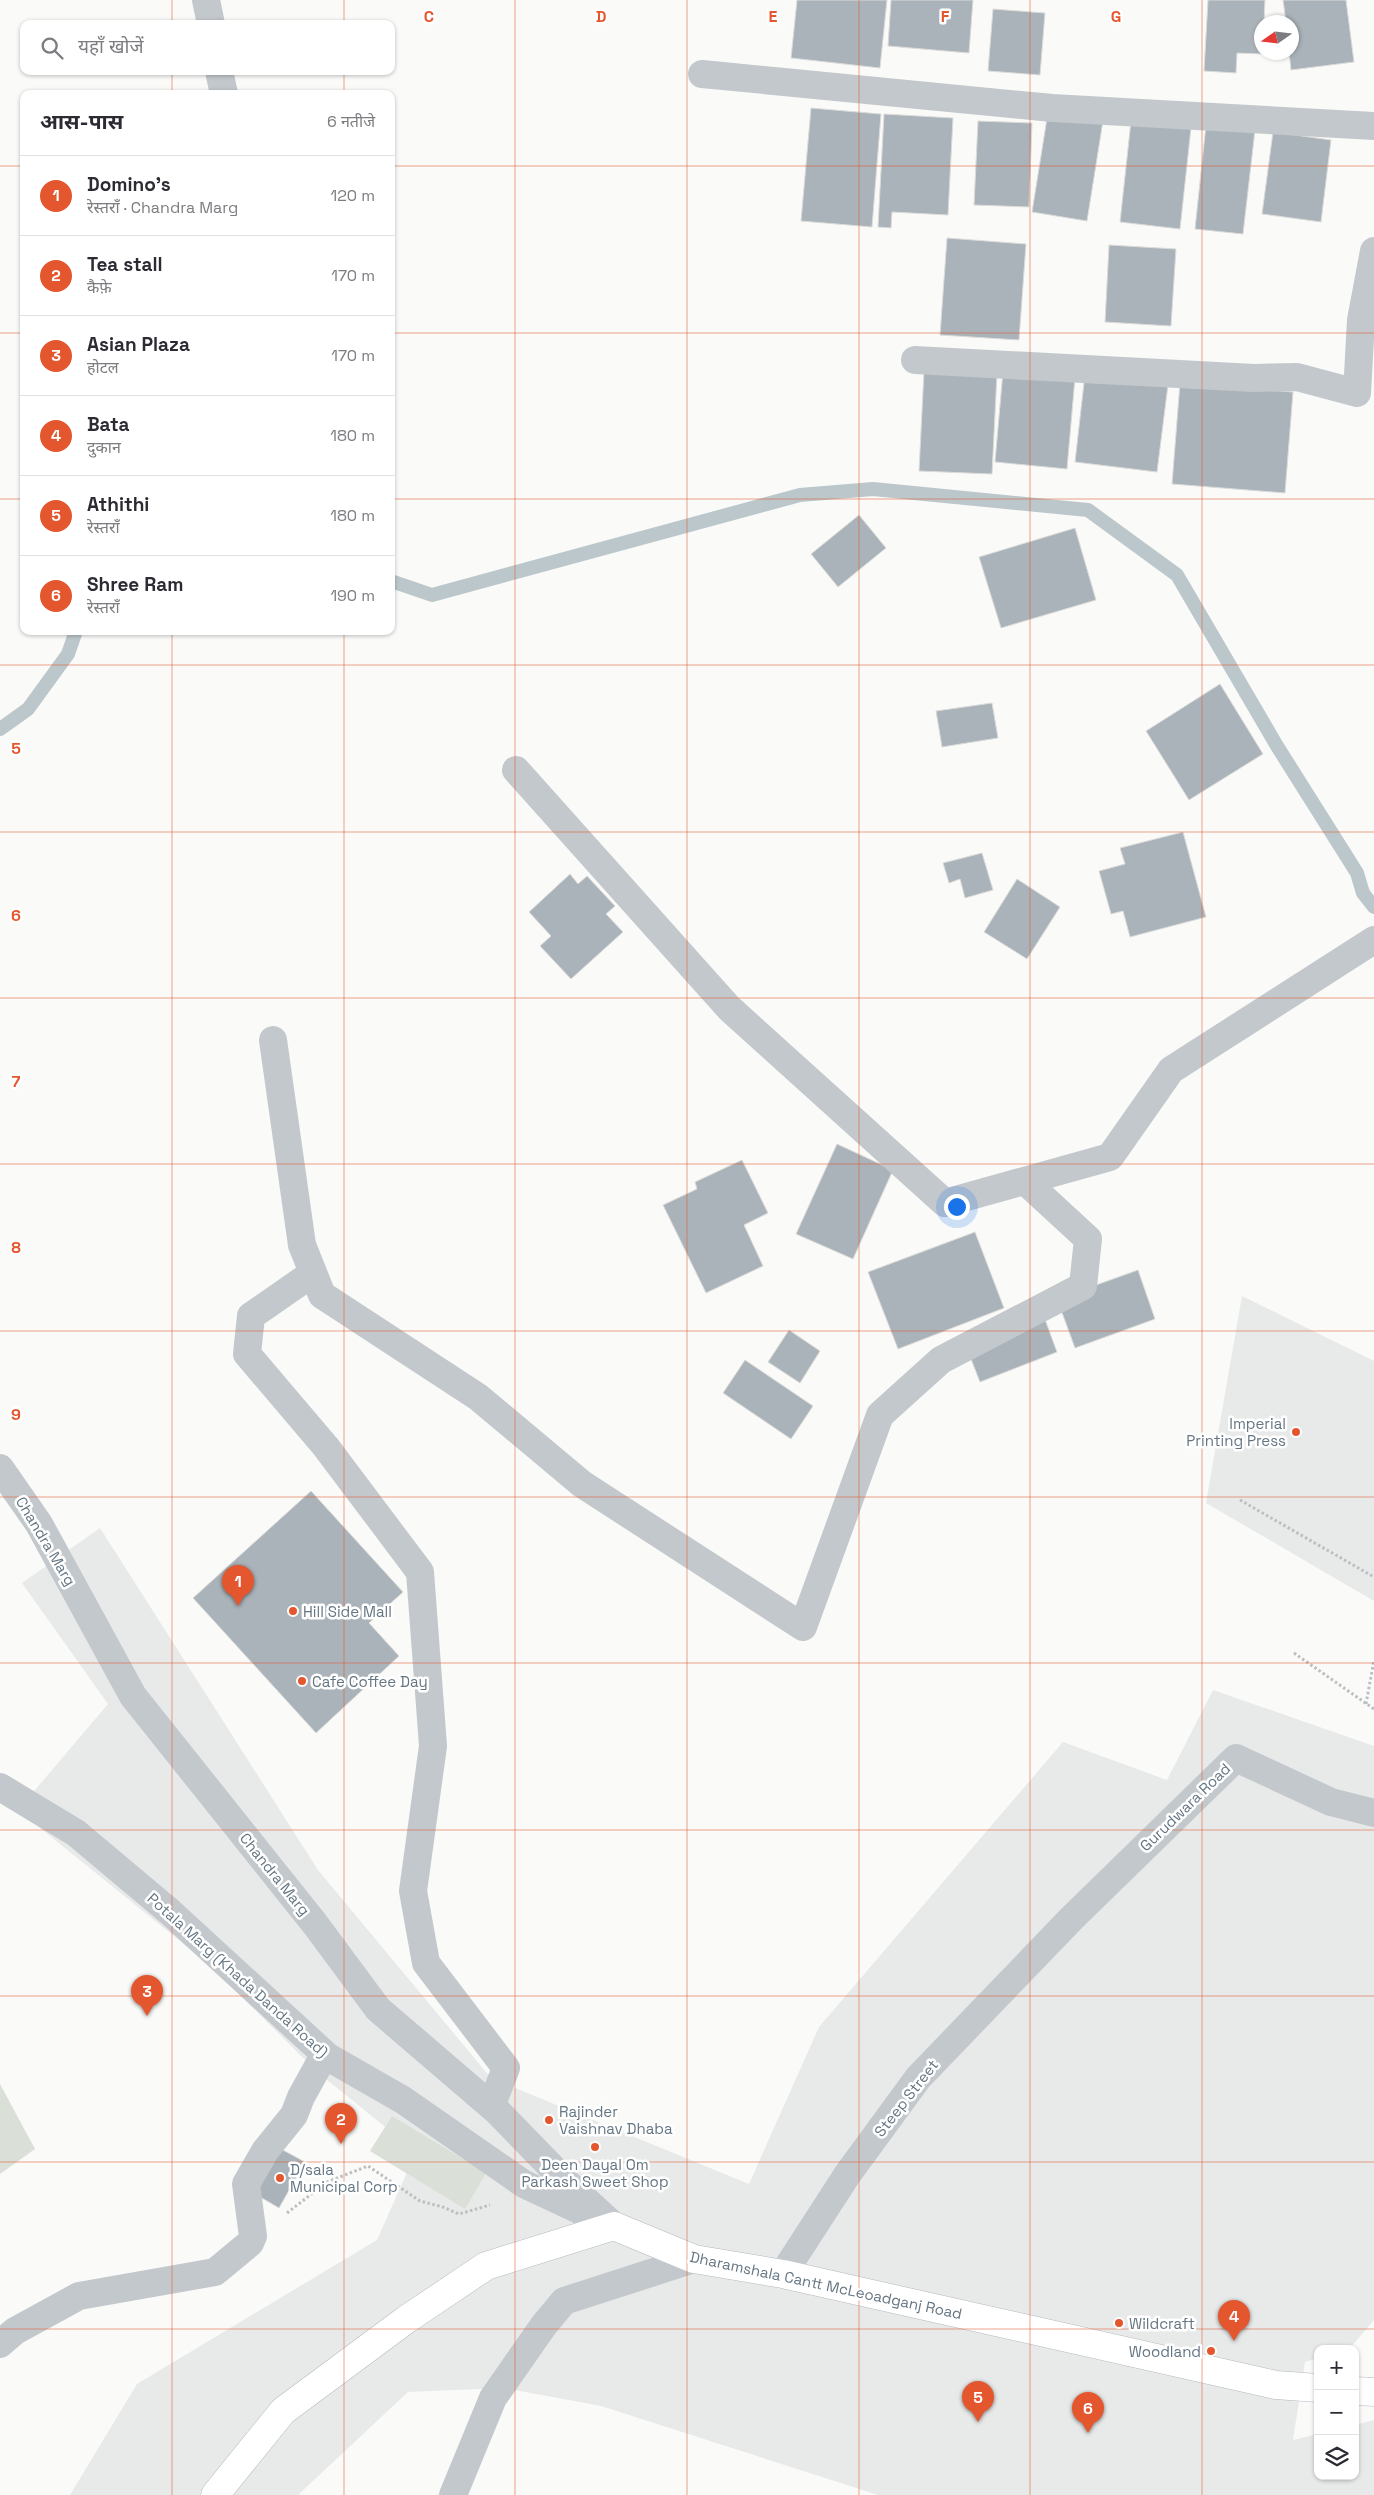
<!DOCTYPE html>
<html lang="hi">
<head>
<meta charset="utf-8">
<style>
	body { margin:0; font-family:"Space Grotesk","Noto Sans Devanagari",sans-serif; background:#f7f7f7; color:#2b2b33 }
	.controls { position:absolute; right:15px; bottom:15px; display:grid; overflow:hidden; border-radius:10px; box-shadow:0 1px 4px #0004 }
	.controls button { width:45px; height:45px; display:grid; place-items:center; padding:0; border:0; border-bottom:1px solid #e1e1e2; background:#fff; color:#2b2b33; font:25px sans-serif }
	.compass { position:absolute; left:1254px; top:15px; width:45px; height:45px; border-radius:50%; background:#fff; box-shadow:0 1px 4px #0004; rotate:256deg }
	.you { position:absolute; left:956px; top:1206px; width:18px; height:18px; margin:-12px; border:4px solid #fff; border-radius:50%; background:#1a73e8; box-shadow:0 0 0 8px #1a73e833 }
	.badge { display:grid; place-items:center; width:32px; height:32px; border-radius:50%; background:#e4572e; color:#fff; font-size:16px; font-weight:700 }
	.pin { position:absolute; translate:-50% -41px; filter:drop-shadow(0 1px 2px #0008) }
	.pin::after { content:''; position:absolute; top:26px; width:18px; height:15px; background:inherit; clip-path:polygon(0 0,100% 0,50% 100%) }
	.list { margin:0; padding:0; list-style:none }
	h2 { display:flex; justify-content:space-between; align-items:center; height:65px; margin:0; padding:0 20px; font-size:21px }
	h2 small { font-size:16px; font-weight:400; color:#7c7c81 }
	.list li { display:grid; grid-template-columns:32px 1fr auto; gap:15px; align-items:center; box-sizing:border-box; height:80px; padding:0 20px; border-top:1px solid #e1e1e2 }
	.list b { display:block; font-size:19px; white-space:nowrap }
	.list p { margin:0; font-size:16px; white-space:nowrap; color:#7c7c81 }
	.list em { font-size:16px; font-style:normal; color:#7c7c81 }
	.icon { flex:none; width:28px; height:28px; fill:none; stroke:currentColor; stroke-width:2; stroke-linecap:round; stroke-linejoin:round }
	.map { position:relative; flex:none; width:1374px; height:2495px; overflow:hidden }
	.search { position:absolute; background:#fff; box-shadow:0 1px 4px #0004; left:20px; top:20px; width:375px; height:55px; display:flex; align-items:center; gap:12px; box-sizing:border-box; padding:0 18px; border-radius:10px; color:#7c7c81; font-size:19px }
	.panel { position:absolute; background:#fff; box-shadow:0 1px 4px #0004; left:20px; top:90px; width:375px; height:545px; border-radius:10px }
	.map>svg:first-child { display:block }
	.built { fill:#e8e9e9 }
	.green { fill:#dadfd7 }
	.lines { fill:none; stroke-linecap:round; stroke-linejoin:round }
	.stream { stroke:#bbc7cb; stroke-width:14 }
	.building { fill:#aab3b9; stroke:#dcdcda }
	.major-casing { stroke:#b5babe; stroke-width:29 }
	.path { stroke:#bbbfc2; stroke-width:3; stroke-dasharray:2.5 2.5; stroke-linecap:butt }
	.minor { stroke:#c3c8cc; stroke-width:28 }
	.major { stroke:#fff; stroke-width:28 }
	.grid { fill:none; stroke:#e4572e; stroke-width:1; stroke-opacity:0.55 }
	.poi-dot { fill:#e4572e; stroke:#fff; stroke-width:2 }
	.labels { text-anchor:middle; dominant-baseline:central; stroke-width:5; stroke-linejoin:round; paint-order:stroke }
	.poi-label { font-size:15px; fill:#657683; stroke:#fff; text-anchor:start }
	.street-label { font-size:15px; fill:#657683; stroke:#fff }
	.grid-label { font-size:16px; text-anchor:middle; font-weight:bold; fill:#e4572e; stroke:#fff; stroke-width:5; stroke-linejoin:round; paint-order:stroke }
</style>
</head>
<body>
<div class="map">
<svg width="1374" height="2495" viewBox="0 0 1374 2495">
	<rect width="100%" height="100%" fill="#fafaf8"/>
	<!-- built -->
	<path class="built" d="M1242,1296L1374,1361V1601L1206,1503Z
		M100,1528L318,1870L491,2078L749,2184L819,2027L1063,1742L1167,1780L1213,1690L1374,1746V2320L1350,2348L1318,2349V2358L1305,2362L1293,2440L1318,2434V2476H1355V2425L1374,2420V2495H878L601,2406L504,2388L408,2392L298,2495H70L137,2384L377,2240L416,2152L315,2070L212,1967L18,1810L108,1704L22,1583Z"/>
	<!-- green -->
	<path class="green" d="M0,2084L35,2149L0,2174Z
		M392,2116L486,2173L465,2209L370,2151Z"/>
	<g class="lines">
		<!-- stream -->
		<path class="stream" d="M391,581L432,595L800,495L873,489L1088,510L1177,575L1277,746L1357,873L1363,893L1374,907
			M0,729L28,709L68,654L76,631"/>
	</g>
	<!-- building -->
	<path class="building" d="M797,0H887L880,68L791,58Z
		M891,0H973L969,53L888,46Z
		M1208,0H1265L1264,22H1262V54L1237,53L1236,73L1204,71Z
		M1283,0H1346L1354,62L1291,70L1289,52H1292V22H1286Z
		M993,9L1045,13L1040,75L988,71Z
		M811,108L881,114L872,227L801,221Z
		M1048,112L1103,121L1087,221L1032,212Z
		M884,114L953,118L948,215L892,212L891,228L878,227Z
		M978,121L1032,123L1029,207L974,205Z
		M1131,121L1191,128L1180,229L1120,222Z
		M1206,125L1255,130L1243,234L1195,229Z
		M1273,132L1331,140L1321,222L1262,214Z
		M947,238L1026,244L1019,340L940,335Z
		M1109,245L1176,249L1171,326L1105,322Z
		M924,371L997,374L992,474L919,471Z
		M1003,371L1075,378L1067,469L995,462Z
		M1085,374L1168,385L1157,472L1075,462Z
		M1180,383L1293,392L1285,493L1172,484Z
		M859,515L886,548L838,587L811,554Z
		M1075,528L1096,600L1001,628L979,557Z
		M1220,684L1263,754L1189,800L1146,731Z
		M992,703L998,738L942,747L936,711Z
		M1183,832L1206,917L1130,937L1123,911L1111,914L1099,871L1125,864L1120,848Z
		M982,853L993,890L965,898L960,879L949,883L943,863Z
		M570,874L578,884L587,876L615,906L606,914L623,932L571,979L540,946L551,936L529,912Z
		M1017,879L1060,907L1027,959L984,932Z
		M837,1144L893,1170L853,1259L796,1234Z
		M742,1160L768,1213L744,1225L763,1266L706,1293L663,1205L697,1189L695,1182Z
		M975,1232L1004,1308L898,1349L868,1272Z
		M1138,1270L1155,1319L1075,1348L1057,1299Z
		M1040,1306L1057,1352L980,1382L962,1336Z
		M789,1330L820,1351L800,1383L768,1362Z
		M745,1360L813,1406L791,1439L723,1393Z
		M311,1491L403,1592L369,1623L399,1656L316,1733L193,1598Z
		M281,2149L305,2162L279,2208L255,2194Z"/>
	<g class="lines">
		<defs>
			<path id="major" d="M1355,2391L1374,2392
				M215,2495L283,2411L407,2319L486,2266L614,2226L694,2259L783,2274L1276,2385L1318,2388"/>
		</defs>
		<!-- major casing -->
		<use href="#major" class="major-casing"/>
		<!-- path -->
		<path class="path" d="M1240,1500L1374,1577
			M1294,1653L1374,1709
			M1366,1704L1374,1660
			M287,2213L327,2182L368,2166L420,2201L443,2207L459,2214L490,2205"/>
		<!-- minor -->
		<path class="minor" d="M206,0L211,24
			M219,71L224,94
			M702,74L1052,108L1374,126
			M915,360L1254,378L1297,377L1357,393L1361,320L1374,251
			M516,770L729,1008L945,1203L1110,1157L1171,1070L1374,940
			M273,1040L302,1245L322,1295L478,1397L582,1484L803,1627L880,1415L941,1360L1083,1286L1088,1239L1025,1181
			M313,1273L251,1316L247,1354L326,1447L420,1572L433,1746L413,1891L426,1963L506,2068L492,2104L498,2112
			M0,1468L39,1524L133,1696L315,1924L378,2009L498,2112L567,2183L614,2226
			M0,1787L76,1833L170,1912L328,2057L403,2100L524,2184L588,2214
			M783,2274L847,2175L918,2078L1071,1919L1236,1758L1331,1802L1374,1813
			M0,2344L15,2331L79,2296L215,2272L250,2243L253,2236L246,2184L265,2151L294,2115L301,2097L322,2059L328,2057
			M453,2495L493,2398L544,2325L564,2301L694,2259"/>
		<!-- major -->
		<use href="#major" class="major"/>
	</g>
	<!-- grid -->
	<path class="grid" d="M172,0V24M344,0V24M515,0V2495M687,0V2495M859,0V2495M1030,0V2495M1202,0V2495M172,71V94M344,71V94M0,166H24M391,166H1374M0,333H24M391,333H1374M0,499H24M391,499H1374M172,631V2495M344,631V2495M0,665H1374M0,832H1374M0,998H1374M0,1164H1374M0,1331H1374M0,1497H1374M0,1663H1374M0,1830H1374M0,1996H1374M0,2162H1374M0,2329H1374"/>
	<!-- markers -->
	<g class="poi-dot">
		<circle cx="1296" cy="1432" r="5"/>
		<circle cx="293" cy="1611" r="5"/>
		<circle cx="302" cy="1681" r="5"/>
		<circle cx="549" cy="2120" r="5"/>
		<circle cx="595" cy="2147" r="5"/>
		<circle cx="280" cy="2178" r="5"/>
		<circle cx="1119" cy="2323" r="5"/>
		<circle cx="1211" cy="2351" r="5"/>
	</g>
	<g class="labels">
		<!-- poi labels -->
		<g class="poi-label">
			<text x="1286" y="1423" text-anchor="end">Imperial<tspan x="1286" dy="17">Printing Press</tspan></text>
			<text x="303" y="1611">Hill Side Mall</text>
			<text x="312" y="1681">Cafe Coffee Day</text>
			<text x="559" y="2111">Rajinder<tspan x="559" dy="17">Vaishnav Dhaba</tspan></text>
			<text x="595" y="2164" text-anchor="middle">Deen Dayal Om<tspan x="595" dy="17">Parkash Sweet Shop</tspan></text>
			<text x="290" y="2169">D/sala<tspan x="290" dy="17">Municipal Corp</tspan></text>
			<text x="1129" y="2323">Wildcraft</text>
			<text x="1201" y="2351" text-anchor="end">Woodland</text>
		</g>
		<!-- street labels -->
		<g class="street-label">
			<text transform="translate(46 1541) rotate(59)">Chandra Marg</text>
			<text transform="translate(1185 1807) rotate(-44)">Gurudwara Road</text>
			<text transform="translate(275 1874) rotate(51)">Chandra Marg</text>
			<text transform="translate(238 1975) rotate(42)">Potala Marg (Khada Danda Road)</text>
			<text transform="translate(906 2098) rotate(-52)">Steep Street</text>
			<text transform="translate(826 2285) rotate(12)">Dharamshala Cantt McLeoadganj Road</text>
		</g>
	</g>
	<g class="grid-label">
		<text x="429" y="22">C</text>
		<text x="601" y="22">D</text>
		<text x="773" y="22">E</text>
		<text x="945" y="22">F</text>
		<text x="1116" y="22">G</text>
		<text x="16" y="754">5</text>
		<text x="16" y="921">6</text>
		<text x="16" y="1087">7</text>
		<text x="16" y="1253">8</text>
		<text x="16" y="1420">9</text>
	</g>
</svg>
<div class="controls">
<button>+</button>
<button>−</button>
<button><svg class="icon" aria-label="layers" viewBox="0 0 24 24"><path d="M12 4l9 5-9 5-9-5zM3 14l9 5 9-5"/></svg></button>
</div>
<svg class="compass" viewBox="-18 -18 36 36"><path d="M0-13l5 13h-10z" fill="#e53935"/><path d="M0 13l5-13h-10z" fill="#7c7c81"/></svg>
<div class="you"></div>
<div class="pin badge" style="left:238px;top:1606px">1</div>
<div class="pin badge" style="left:341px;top:2144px">2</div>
<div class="pin badge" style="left:147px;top:2016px">3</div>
<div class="pin badge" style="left:1234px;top:2341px">4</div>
<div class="pin badge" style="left:978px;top:2422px">5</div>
<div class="pin badge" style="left:1088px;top:2433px">6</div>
<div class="search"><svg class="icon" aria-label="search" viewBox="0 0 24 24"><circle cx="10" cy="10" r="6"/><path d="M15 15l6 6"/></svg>यहाँ खोजें</div>
<section class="panel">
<h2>आस-पास<small>6 नतीजे</small></h2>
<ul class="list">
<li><span class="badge">1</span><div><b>Domino's</b><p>रेस्तराँ · Chandra Marg</p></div><em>120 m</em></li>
<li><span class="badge">2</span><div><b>Tea stall</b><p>कैफ़े</p></div><em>170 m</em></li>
<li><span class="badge">3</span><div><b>Asian Plaza</b><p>होटल</p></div><em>170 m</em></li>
<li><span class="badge">4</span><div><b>Bata</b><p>दुकान</p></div><em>180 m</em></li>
<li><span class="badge">5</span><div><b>Athithi</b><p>रेस्तराँ</p></div><em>180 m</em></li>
<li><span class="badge">6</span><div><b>Shree Ram</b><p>रेस्तराँ</p></div><em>190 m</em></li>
</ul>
</section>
</div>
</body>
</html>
